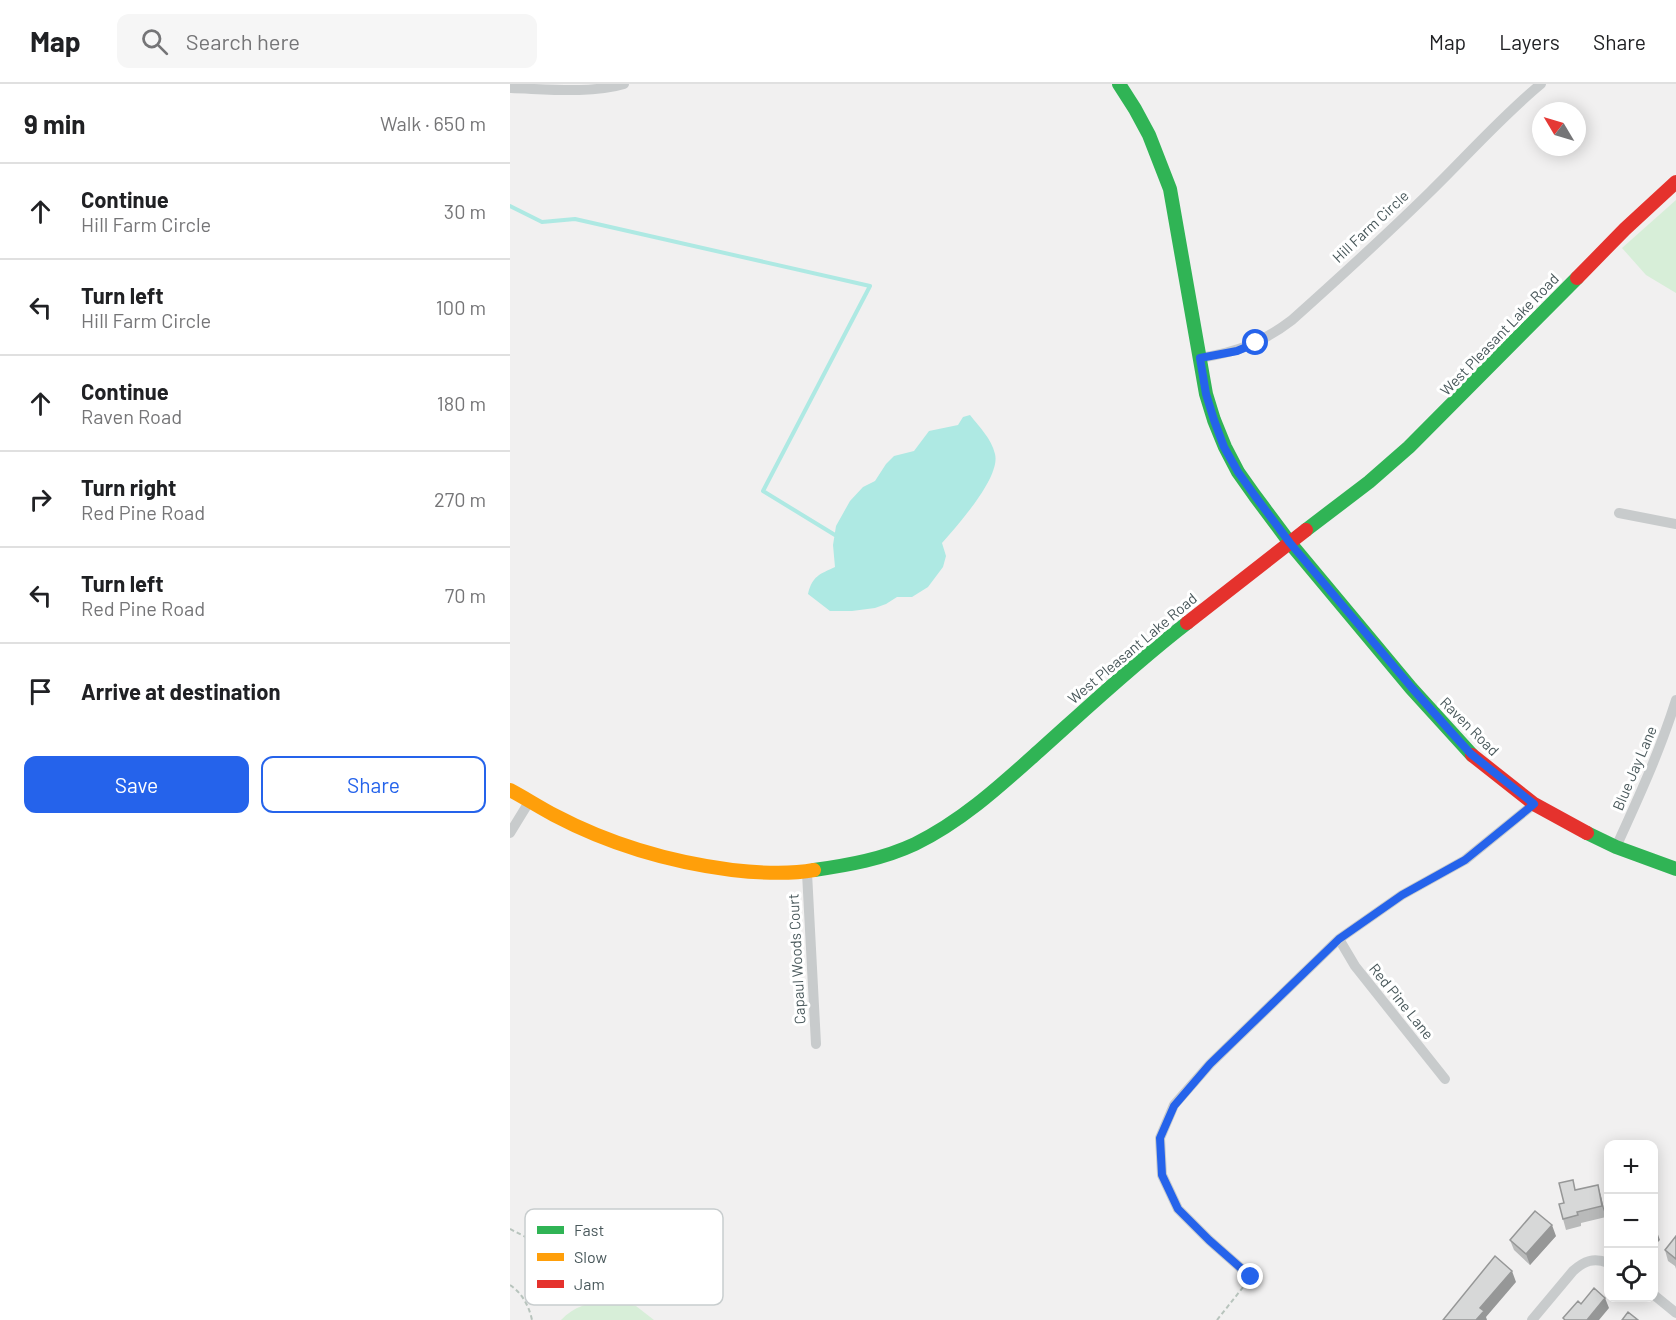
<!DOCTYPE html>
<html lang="en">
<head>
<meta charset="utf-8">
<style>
	body { margin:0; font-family:Barlow,sans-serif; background:#f6f6f6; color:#202124 }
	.controls { position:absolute; right:18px; bottom:18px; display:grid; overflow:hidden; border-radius:12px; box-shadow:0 3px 15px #0003 }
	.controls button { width:54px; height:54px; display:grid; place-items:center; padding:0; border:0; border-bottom:2px solid #e0e0e0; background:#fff; color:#202124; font:30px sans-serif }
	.compass { position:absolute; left:1022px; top:18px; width:54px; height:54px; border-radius:50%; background:#fff; box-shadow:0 3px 15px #0003; rotate:308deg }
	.stop { position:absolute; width:18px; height:18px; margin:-14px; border:4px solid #2563eb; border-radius:50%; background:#fff }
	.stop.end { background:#2563eb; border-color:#fff; box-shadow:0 2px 6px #0008 }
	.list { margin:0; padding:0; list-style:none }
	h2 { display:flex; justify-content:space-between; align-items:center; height:78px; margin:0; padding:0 24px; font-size:26px }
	h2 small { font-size:20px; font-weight:400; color:#757577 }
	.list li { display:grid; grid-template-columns:39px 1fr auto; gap:18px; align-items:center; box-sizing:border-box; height:96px; padding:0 24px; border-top:2px solid #e0e0e0 }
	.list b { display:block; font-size:22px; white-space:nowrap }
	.list p { margin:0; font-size:20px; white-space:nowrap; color:#757577 }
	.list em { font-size:20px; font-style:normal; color:#757577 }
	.actions { display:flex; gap:12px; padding:18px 24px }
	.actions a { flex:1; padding:14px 0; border:2px solid #2563eb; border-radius:12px; text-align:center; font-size:21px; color:#2563eb }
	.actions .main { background:#2563eb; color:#fff }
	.icon { flex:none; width:33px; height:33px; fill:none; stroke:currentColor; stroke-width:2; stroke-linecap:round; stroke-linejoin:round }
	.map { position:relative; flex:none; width:1166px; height:1236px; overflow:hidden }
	header { display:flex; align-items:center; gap:36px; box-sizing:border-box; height:84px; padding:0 30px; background:#fff; border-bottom:2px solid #e0e0e0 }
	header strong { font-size:28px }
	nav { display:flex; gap:33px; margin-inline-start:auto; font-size:21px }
	.search { width:420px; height:54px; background:#f6f6f6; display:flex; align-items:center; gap:15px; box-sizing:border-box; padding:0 21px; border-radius:12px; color:#757577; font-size:22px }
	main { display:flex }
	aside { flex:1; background:#fff }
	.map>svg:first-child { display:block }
	.green { fill:#d7eed8 }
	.water { fill:#aee9e3 }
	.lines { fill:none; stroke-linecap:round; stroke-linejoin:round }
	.stream { stroke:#aee9e3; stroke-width:4 }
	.path { stroke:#b8c4bd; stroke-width:2; stroke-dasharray:4.5 3; stroke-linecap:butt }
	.street { stroke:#c8cbcc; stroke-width:10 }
	.fast { stroke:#30b455; stroke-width:14 }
	.slow { stroke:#ff9f0a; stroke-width:14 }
	.jam { stroke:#e5322d; stroke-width:14 }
	.wall { fill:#b9baba }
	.shaded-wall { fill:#969797 }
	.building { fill:#d7d8d8; stroke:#969797; stroke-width:1.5 }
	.route { stroke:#2563eb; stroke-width:8 }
	.labels { text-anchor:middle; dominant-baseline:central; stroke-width:6; stroke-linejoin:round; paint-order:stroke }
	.street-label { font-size:15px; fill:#49585b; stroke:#fff }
	.key { fill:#fff; stroke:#c8cdce; stroke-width:1.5 }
	.key-label { font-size:16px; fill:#49585b }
</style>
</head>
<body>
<header>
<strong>Map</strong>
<div class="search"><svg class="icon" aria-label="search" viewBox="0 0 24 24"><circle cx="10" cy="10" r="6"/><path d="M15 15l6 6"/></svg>Search here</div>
<nav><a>Map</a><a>Layers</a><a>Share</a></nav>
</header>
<main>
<aside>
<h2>9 min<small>Walk · 650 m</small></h2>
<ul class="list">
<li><svg class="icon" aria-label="ahead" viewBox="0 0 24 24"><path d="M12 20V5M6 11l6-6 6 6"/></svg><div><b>Continue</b><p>Hill Farm Circle</p></div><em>30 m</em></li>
<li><svg class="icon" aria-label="left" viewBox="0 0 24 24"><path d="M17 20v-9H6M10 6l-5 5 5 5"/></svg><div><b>Turn left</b><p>Hill Farm Circle</p></div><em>100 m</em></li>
<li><svg class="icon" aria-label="ahead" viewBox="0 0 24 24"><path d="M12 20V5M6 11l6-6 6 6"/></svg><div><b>Continue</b><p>Raven Road</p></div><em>180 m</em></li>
<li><svg class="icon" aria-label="right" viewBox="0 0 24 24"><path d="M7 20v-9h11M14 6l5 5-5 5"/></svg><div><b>Turn right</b><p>Red Pine Road</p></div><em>270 m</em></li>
<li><svg class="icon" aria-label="left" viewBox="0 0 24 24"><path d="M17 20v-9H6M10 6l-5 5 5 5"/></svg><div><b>Turn left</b><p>Red Pine Road</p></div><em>70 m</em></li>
<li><svg class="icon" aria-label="arrive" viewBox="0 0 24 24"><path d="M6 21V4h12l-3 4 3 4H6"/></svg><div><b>Arrive at destination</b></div></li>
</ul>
<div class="actions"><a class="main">Save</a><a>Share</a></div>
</aside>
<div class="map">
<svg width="1166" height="1236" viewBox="0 0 1166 1236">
	<rect width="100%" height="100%" fill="#f1f0f0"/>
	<!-- green -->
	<path class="green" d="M1166,116V209L1136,191L1112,164Z
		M96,1216L126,1222L144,1236H51C64,1222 79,1219 96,1216Z"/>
	<!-- water -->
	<path class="water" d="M460,331C470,344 481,354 485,370C491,393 447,442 432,459L436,472L433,483L418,503L402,513H387L376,520L365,524L342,527H320L298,510C302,492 310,490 325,483L323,461L326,442L340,417L353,403L365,397L376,380L384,372L404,367L419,347L448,341L453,333Z"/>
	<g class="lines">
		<!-- stream -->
		<path class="stream" d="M0,122L32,138L65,135L360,202L253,407L325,451"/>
		<!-- path -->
		<path class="path" d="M0,1145L73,1182
			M0,1201C12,1209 19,1222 22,1236
			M707,1236L734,1202"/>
		<!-- street -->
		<path class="street" d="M1,4C35,5 81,10 114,0
			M690,274C727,268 752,259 782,236C829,194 875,152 920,108C957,72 991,33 1031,0
			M1109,429L1166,440
			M0,749L19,718
			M1106,763C1128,715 1150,667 1166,616
			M297,789L306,960
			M829,855L845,882L935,995
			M741,1193L699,1156L668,1125L652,1091L650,1054L664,1021L700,980L829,855L892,811L955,776L1024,720
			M1144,1211L1166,1229
			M1022,1236L1063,1187C1074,1177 1084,1173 1098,1179"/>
		<!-- fast -->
		<path class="fast" d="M609,0L625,25L639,51L660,105L696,310L704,336L715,363L728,388L745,412L780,459L901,604L962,671
			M796,446L859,398L899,363L1067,194
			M1077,749L1106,763L1166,785
			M304,786C339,781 373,775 405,760C452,737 490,702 529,667C577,624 625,579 677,539"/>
		<!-- slow -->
		<path class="slow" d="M0,706C15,714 29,723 44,731C99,760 160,778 222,786C249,789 277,791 304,786"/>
		<!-- jam -->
		<path class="jam" d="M1067,194L1115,145L1166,98
			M677,539L796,446
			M962,671L1024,720L1077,749"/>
	</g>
	<!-- wall -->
	<path class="wall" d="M1066,1106L1091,1112L1096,1133L1071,1139V1142L1056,1146L1053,1135L1054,1119Z
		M1046,1152L1020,1181L1004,1166L1000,1156Z
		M1166,1152V1185L1165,1182L1158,1177L1155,1166Z"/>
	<!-- shaded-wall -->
	<path class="shaded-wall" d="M1088,1101L1091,1112L1096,1133L1092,1122Z
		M1143,1134L1146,1141L1143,1144Z
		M1042,1141L1046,1152L1020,1181L1016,1170Z
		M1146,1145L1150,1156L1143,1163V1148Z
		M1002,1187L1006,1198L976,1233L977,1236H966L970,1224Z
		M1095,1214L1099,1224L1089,1236H1077Z"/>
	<!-- building -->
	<path class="building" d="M1063,1096L1065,1106L1088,1101L1092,1122L1067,1128L1068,1131L1053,1135L1049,1120L1054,1119L1049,1099Z
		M1025,1127L1042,1141L1016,1170L1000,1156Z
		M1166,1152V1175L1155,1166Z
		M985,1172L1002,1187L970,1224L974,1227L966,1236H933Z
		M1084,1204L1095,1214L1077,1236H1055L1053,1234L1068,1217L1071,1220Z
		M1118,1228L1128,1236H1112Z"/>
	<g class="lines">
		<!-- route -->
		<path class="route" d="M741,1193L699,1156L668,1125L652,1091L650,1054L664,1022L700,980L829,855L892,811L955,776L1024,720L961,670L941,648L902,604L780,459L745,412L728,388L714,363L704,336L696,310L690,274L727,267L746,259"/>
	</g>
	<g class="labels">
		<!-- street labels -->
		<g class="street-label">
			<text transform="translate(860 142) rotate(-43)">Hill Farm Circle</text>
			<text transform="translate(989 250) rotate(-46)">West Pleasant Lake Road</text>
			<text transform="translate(622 564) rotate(-40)">West Pleasant Lake Road</text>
			<text transform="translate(960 642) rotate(45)">Raven Road</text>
			<text transform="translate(1124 684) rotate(-67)">Blue Jay Lane</text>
			<text transform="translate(286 875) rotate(-93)">Capaul Woods Court</text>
			<text transform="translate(892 917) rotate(51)">Red Pine Lane</text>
		</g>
	</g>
	<!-- legend -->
	<rect x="15" y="1125" width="198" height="96" rx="9" class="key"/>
	<rect x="27" y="1142" width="27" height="8" fill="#30b455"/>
	<rect x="27" y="1169" width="27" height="8" fill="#ff9f0a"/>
	<rect x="27" y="1196" width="27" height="8" fill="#e5322d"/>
	<g class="key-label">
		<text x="64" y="1152">Fast</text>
		<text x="64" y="1179">Slow</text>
		<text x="64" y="1206">Jam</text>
	</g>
</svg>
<div class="controls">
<button>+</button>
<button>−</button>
<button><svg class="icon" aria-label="locate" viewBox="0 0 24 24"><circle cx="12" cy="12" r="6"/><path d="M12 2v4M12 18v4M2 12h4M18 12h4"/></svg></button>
</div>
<svg class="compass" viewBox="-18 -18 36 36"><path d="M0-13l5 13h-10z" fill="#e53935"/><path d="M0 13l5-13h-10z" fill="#757577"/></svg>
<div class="stop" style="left:746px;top:259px"></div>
<div class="stop end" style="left:741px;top:1193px"></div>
</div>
</main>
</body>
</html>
